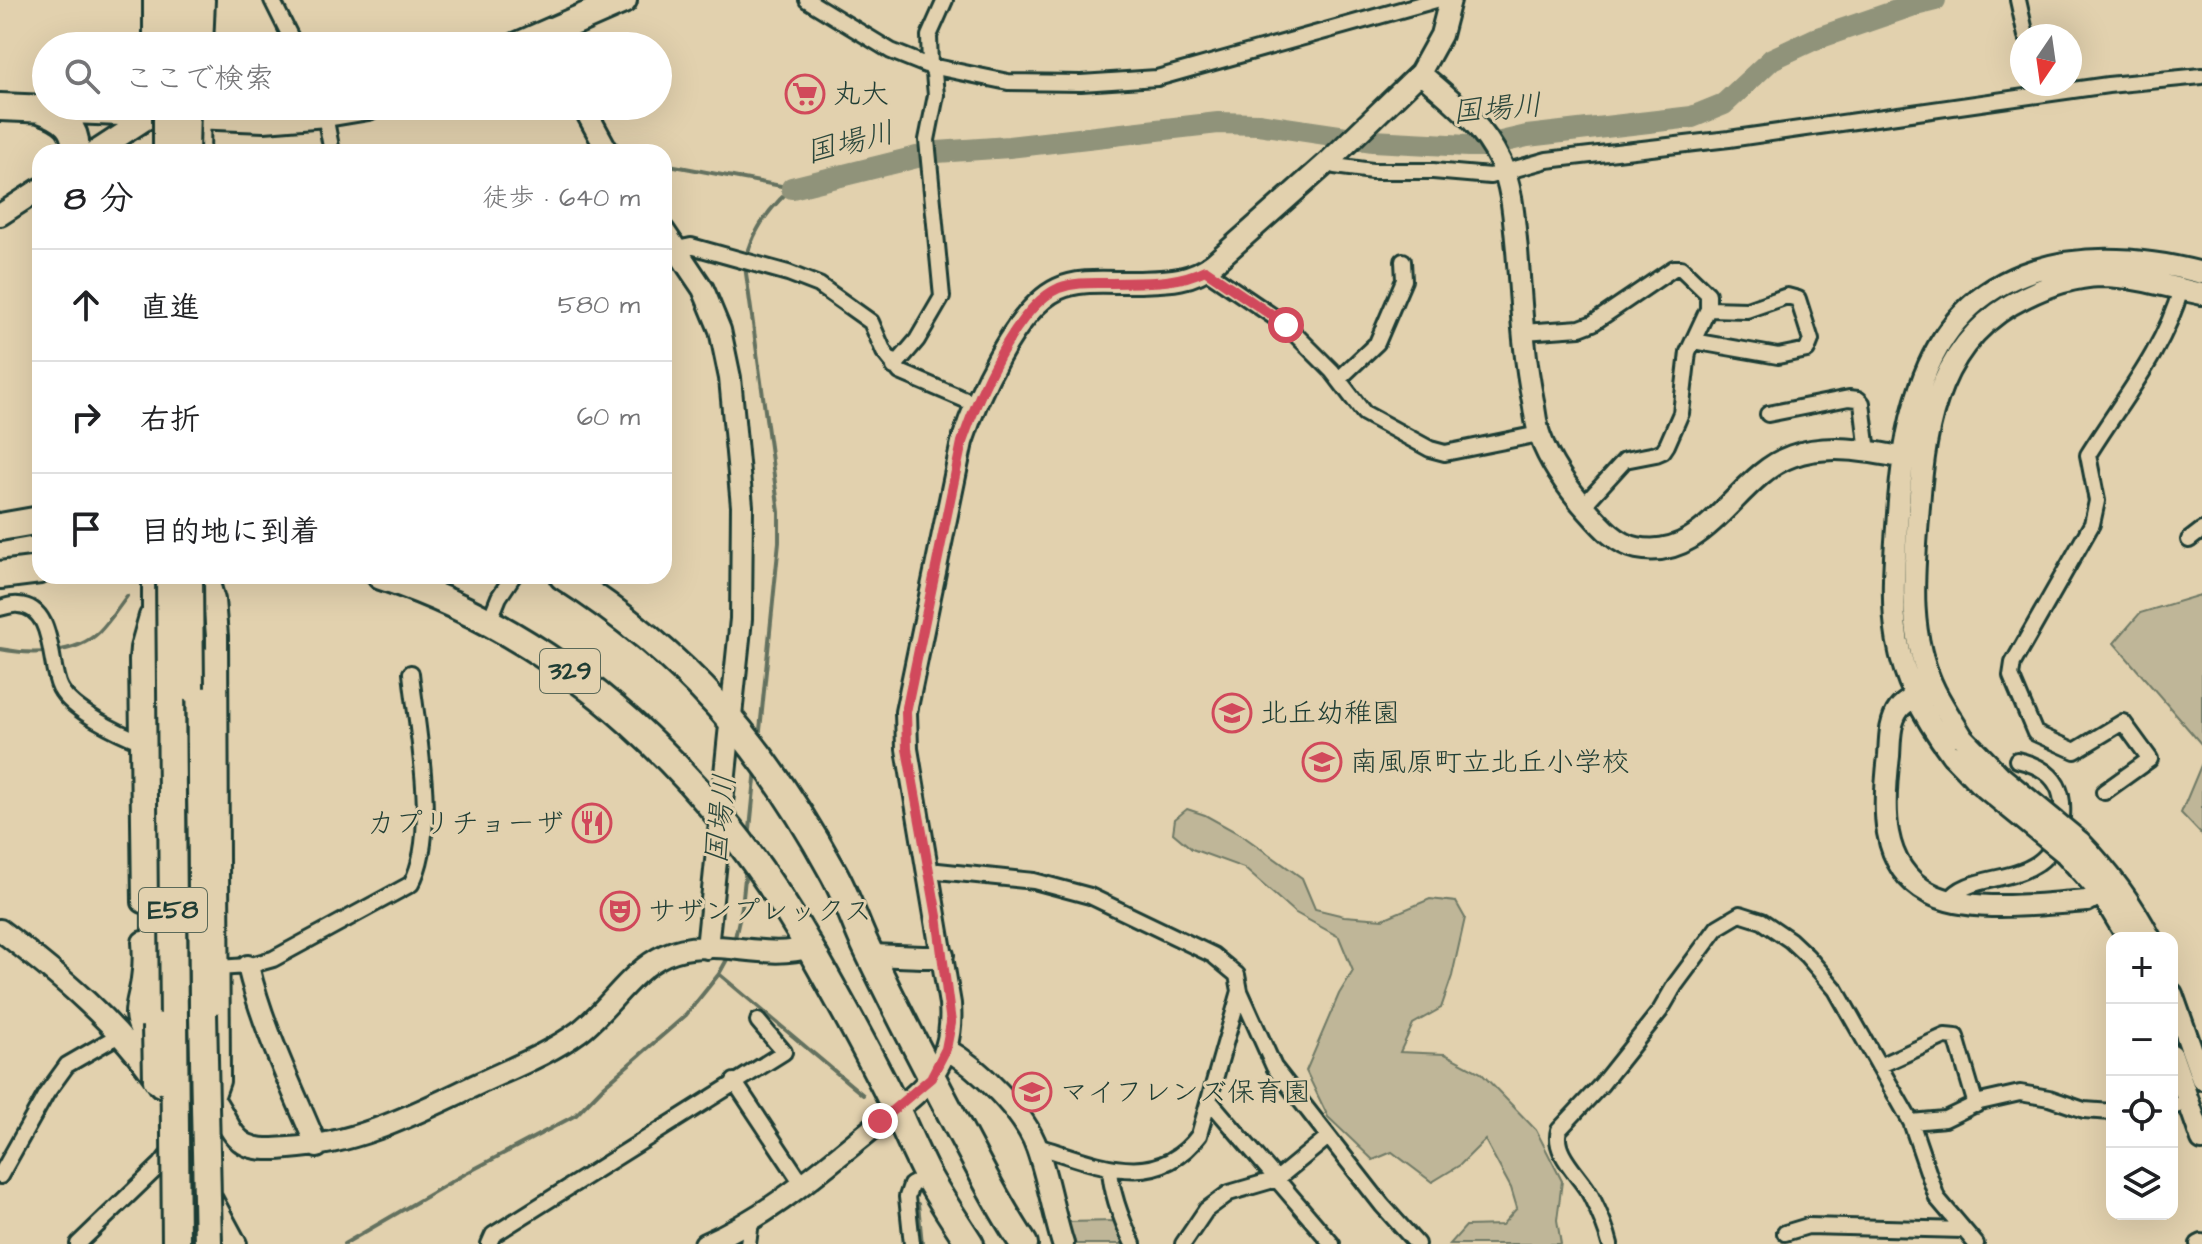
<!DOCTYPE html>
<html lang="ja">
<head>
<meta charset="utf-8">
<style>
	body { margin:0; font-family:"Architects Daughter","Klee One",sans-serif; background:#f2f2f2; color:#202124 }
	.controls { position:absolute; right:24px; bottom:24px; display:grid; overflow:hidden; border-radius:16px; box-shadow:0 8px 32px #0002 }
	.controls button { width:72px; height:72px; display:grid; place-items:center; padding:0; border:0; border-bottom:2px solid #e0e0e0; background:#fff; color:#202124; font:40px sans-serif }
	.compass { position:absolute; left:2010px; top:24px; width:72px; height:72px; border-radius:50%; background:#fff; box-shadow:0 8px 32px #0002; rotate:193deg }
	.stop { position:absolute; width:24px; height:24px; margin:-18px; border:6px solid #d1495b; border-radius:50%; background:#fff }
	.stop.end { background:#d1495b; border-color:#fff; box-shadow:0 2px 8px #0008 }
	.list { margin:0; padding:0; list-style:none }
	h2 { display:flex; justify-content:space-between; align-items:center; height:104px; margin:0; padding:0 32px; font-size:34px }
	h2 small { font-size:26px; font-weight:400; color:#757577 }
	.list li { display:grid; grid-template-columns:52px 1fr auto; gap:24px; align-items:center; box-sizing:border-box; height:112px; padding:0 32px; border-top:2px solid #e0e0e0 }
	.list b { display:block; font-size:30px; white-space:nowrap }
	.list em { font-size:26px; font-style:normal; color:#757577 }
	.icon { flex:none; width:44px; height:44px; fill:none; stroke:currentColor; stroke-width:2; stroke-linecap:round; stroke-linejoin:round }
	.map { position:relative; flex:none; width:2202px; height:1244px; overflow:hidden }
	.search { position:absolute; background:#fff; box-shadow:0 8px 32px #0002; left:32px; top:32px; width:640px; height:88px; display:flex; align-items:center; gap:20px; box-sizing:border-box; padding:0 28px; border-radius:44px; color:#757577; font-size:30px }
	.panel { position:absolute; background:#fff; box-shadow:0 8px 32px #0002; left:32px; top:144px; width:640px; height:440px; border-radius:24px }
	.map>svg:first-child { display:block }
	.green { fill:#bfb698; stroke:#6f7a66; stroke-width:2 }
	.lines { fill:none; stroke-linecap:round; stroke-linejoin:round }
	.stream { stroke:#63715e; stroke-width:4 }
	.river { stroke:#90937a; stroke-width:22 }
	.street-casing { stroke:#1f3d34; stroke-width:20 }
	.secondary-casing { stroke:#1f3d34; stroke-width:26 }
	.highway-casing { stroke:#1f3d34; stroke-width:32 }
	.street { stroke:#e2d1ae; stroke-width:14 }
	.secondary { stroke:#e2d1ae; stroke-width:20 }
	.highway { stroke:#e2d1ae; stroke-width:26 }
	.secondary-bridge-casing { stroke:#1f3d34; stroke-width:26; stroke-linecap:butt }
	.highway-bridge-casing { stroke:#1f3d34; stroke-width:32; stroke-linecap:butt }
	.secondary-bridge { stroke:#e2d1ae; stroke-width:20 }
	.highway-bridge { stroke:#e2d1ae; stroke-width:26 }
	.route { stroke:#d1495b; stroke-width:10 }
	.labels { text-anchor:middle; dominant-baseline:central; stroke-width:6; stroke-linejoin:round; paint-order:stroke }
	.shield { fill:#e2d1ae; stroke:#5a6959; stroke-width:2 }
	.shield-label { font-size:26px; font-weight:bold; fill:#1f3d34 }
	.poi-label { font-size:28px; fill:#1f3d34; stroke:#e2d1ae; text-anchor:start }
	.water-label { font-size:30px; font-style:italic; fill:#2a463b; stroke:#e2d1ae }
</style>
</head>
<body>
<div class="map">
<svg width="2202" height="1244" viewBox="0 0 2202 1244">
	<rect width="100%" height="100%" fill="#e2d1ae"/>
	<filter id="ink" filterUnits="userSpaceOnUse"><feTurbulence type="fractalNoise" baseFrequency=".0125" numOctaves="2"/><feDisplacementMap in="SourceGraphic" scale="16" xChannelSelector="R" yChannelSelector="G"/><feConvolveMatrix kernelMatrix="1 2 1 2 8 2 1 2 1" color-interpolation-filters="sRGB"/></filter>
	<g filter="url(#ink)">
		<!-- green -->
		<path class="green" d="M2200,595L2202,602V745L2114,643L2140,613Z
			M2202,763V835L2181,813Z
			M1187,809L1205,815L1243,836L1302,878L1315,909L1344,916L1383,919L1430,899L1456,902L1465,918L1452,976L1441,1008L1413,1024L1400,1052L1445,1054L1481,1073L1536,1130L1562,1181L1557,1220L1561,1244H1450L1466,1226L1502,1225L1517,1208L1511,1188L1485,1140L1460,1165L1432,1182L1392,1152L1373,1160L1328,1117L1306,1071L1339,994L1353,971L1339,937L1294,912L1244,868L1192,849L1173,833L1175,819Z
			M1117,1221L1127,1244H1076L1066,1222Z"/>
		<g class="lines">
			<!-- stream -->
			<path class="stream" d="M664,164L792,188
				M0,649C30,655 76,655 99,632C110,621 118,608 127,596
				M759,740L779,542V512L745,266C750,234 768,209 792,188
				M749,839L756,769
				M734,942L742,907L746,868
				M719,974L863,1095
				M918,1204L922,1244
				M344,1244L463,1175L576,1115L604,1086L686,1015L719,974L730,954"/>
			<!-- river -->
			<path class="river" d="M792,188L937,152L1009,147L1218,123L1258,124L1373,141L1468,146H1484L1527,136L1692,117L1724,104L1772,59L1815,39L1911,6L1935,0"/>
			<defs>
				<path id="street" d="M272,0L295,46
					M807,0L891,51L926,65L1008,82L1081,83L1157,78L1436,0
					M2018,0L2026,36
					M324,110L332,152
					M1329,161L1335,166L1372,171H1433L1490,176L1547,160L1729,139L2108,85L2202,76
					M677,249L691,246L788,273L819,285L871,322L884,352L900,372L975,404
					M1205,270L1286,325L1332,371L1364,413L1430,449L1445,453L1539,434
					M1524,332L1580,328L1593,323L1674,268H1681L1708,294V309L1688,352L1681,413L1667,445L1663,451L1656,454L1625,460L1583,506
					M1693,341L1778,356L1807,350L1811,340L1798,299L1787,296L1747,310L1708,309
					M894,367L917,340L942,297L927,140L936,95L934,73L930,65L929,36L945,0
					M1339,379L1377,343L1404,280L1403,261
					M1768,414L1849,398L1858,399L1862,403L1868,452
					M2189,540L2202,530
					M0,608C5,607 13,604 18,605C56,607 48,665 60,688C72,711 119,733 142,742
					M489,622L499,597L513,576
					M2104,792L2150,759L2123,722L2075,751L2035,733L2011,676L2013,663L2092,524L2097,501L2088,455C2122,400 2163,352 2181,289
					M929,873L938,871L1034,881L1090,896L1213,955L1237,975L1240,991L1274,1067L1382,1205L1417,1244
					M1949,901C1971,865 2054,895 2062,817C2063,802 2062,788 2050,776C2041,767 2030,763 2017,760
					M218,968L248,966L273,959L411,884C439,834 417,731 411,673
					M1879,1066L1945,1036L1956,1037L1976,1105
					M734,1081L803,1185
					M1209,1100L1332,1244
					M2172,1107L2188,1102
					M1911,1122L1945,1119L1980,1102L2020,1093L2049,1098L2084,1110L2112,1112
					M1037,1146C1094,1163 1156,1194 1199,1135L1240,991
					M1110,1168C1111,1194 1122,1221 1133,1244
					M0,1176L46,1094L67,1065L119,1035
					M1785,1233L1808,1226L1964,1230
					M78,1244L161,1164L173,1148
					M489,1244L493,1235L784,1052L758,1021
					M748,1244L751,1222
					M912,1244L907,1197L911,1185L928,1176
					M1183,1244L1206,1210L1229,1193L1277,1179L1328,1137
					M1610,1244C1606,1227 1599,1212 1591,1196C1581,1176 1552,1154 1559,1130L1601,1085L1660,1011L1675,985L1718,927L1740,914L1762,921L1790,940L1807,956L1836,990L1911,1122L1937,1198L1976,1244
					M2198,1244L2202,1242"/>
				<path id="secondary" d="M154,46V0
					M202,46L204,0
					M1420,73C1451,100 1482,123 1500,161C1513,188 1514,222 1517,250C1521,300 1523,352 1533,401C1535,412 1536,426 1540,436C1550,464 1569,490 1589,512C1602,527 1617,544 1637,548C1707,562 1735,476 1792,456C1833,441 1882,454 1923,461
					M583,106L608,152
					M95,152L155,113
					M199,152L200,106
					M0,215L40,189
					M664,231L703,289L720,330L730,378L742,506L741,619L707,948
					M1923,691C1915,697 1904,702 1899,709C1889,722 1890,742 1889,756C1883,805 1879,866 1929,893C1967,913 2032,905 2074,902L2087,901L2101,893
					M1963,738C1954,723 1943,707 1935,691C1906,633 1914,569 1919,506C1925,421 1940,338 2025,297C2049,285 2074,277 2101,276C2134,276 2169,287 2202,294
					M1952,755C1887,668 1890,617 1898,514C1901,471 1906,428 1920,388C1963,258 2086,243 2202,273
					M2080,842C2109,872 2131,901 2150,938
					M2065,853L2101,893L2128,938
					M143,902L140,660L141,648L150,616
					M0,930C59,975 119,1024 160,1086
					M143,942C144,954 144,967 142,979C141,991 136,1002 136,1014C137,1046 192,1076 212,1098C225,1112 229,1137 247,1145C260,1151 276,1149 289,1148C358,1144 416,1113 478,1084C512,1068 549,1054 580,1031C610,1008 630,971 665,955C710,934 764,962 810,947
					M871,955L923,957L943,955
					M248,966C263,1029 292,1087 317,1147
					M2172,994L2202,1079
					M946,1049C978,1067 1025,1113 1037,1148C1048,1179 1053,1212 1063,1244
					M2172,1055L2202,1140
					M179,1126L196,1170L236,1244
					M183,1135L213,1098L219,1081L217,636L214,600L207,576
					M705,1244C771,1215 823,1168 878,1124C896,1109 920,1094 933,1074C948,1053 952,1029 950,1004L907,749L906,712L962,442C976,399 1015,309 1058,289C1081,278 1112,283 1137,282C1165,281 1190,282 1213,264L1329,161L1420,73L1441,35L1450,0"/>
				<path id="highway" d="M167,46L168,0
					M187,46L188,0
					M518,46L623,0
					M0,107L264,118L326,113L368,106
					M42,110C63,117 78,128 75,152
					M0,527L40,520
					M0,575L40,570
					M381,576C570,638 714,780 811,950C841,1003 871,1057 897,1111C907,1133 917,1156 928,1177C941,1200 956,1222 970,1244
					M563,576C687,655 763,744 833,872C846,895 854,920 865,944C897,1012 932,1078 967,1144C985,1178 1002,1212 1024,1244
					M200,660L203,1013
					M156,1026V576"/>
			</defs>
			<!-- street casing -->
			<use href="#street" class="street-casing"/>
			<!-- secondary casing -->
			<use href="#secondary" class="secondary-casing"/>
			<!-- highway casing -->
			<use href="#highway" class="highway-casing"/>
			<!-- street -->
			<use href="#street" class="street"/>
			<!-- secondary -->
			<use href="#secondary" class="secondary"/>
			<!-- highway -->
			<use href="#highway" class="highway"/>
			<defs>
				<path id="secondary-bridge" d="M1963,738L2000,776L2080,842
					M1952,755L1979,783L2065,853"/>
				<path id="highway-bridge" d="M167,152V106
					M185,152L186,106
					M170,576L176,1244
					M189,576L190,688
					M203,1013L208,1244
					M156,1026L157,1080"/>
			</defs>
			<!-- secondary-bridge casing -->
			<use href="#secondary-bridge" class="secondary-bridge-casing"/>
			<!-- highway-bridge casing -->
			<use href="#highway-bridge" class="highway-bridge-casing"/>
			<!-- secondary-bridge -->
			<use href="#secondary-bridge" class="secondary-bridge"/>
			<!-- highway-bridge -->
			<use href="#highway-bridge" class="highway-bridge"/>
		</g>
	</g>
	<g class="lines" filter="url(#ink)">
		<!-- route -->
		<path class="route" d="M880,1121L931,1078L946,1049L951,1023L937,916L907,749L906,712L962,442C977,399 1015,307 1059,288C1075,282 1091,283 1108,283C1141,282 1175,285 1205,270L1286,325"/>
	</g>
	<!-- icons -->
	<defs>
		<symbol id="supermarket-ring" viewBox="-11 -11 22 22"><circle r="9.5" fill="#e2d1ae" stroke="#d1495b" stroke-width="1.5"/><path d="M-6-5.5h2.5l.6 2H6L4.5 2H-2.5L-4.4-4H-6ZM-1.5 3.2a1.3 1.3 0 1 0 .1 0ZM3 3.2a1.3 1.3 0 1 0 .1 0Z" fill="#d1495b"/></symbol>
		<symbol id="school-ring" viewBox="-11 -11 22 22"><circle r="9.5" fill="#e2d1ae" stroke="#d1495b" stroke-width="1.5"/><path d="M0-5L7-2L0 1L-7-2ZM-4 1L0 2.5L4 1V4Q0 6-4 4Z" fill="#d1495b"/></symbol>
		<symbol id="restaurant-ring" viewBox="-11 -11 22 22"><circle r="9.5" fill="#e2d1ae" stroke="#d1495b" stroke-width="1.5"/><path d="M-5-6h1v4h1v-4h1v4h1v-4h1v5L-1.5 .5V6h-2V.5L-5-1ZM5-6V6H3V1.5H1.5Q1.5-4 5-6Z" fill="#d1495b"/></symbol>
		<symbol id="theatre-ring" viewBox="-11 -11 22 22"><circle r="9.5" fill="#e2d1ae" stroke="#d1495b" stroke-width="1.5"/><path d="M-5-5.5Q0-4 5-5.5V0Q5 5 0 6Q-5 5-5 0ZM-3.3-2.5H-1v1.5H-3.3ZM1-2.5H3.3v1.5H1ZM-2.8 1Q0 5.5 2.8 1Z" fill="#d1495b"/></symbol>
	</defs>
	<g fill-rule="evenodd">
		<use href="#supermarket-ring" x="783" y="72" width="44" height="44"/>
		<use href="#school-ring" x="1210" y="691" width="44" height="44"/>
		<use href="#school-ring" x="1300" y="740" width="44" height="44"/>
		<use href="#restaurant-ring" x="570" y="801" width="44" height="44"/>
		<use href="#theatre-ring" x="598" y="889" width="44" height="44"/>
		<use href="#school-ring" x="1010" y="1070" width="44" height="44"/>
	</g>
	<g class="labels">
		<!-- shield labels -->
		<g class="shield">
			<rect x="540" y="649" width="60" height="44" rx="6"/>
			<rect x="139" y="888" width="68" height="44" rx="6"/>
		</g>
		<g class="shield-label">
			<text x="570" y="671">329</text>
			<text x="173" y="910">E58</text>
		</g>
		<!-- poi labels -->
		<g class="poi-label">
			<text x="833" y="94">丸大</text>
			<text x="1260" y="713">北丘幼稚園</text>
			<text x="1350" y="762">南風原町立北丘小学校</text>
			<text x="564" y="823" text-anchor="end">カプリチョーザ</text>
			<text x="648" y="911">サザンプレックス</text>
			<text x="1060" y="1092">マイフレンズ保育園</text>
		</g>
		<!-- water labels -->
		<g class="water-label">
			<text transform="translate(1497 109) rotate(-5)">国場川</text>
			<text transform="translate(850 143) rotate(-14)">国場川</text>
			<text transform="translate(721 819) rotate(-84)">国場川</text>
		</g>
	</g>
</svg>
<div class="controls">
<button>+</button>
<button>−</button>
<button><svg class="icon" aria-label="locate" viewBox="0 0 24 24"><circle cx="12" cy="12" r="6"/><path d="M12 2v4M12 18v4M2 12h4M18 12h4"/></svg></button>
<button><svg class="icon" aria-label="layers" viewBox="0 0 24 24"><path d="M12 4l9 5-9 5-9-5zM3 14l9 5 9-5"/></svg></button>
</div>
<svg class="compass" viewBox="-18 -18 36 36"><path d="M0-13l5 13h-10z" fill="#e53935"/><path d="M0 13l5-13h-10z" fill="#757577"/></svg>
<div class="stop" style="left:1286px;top:325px"></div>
<div class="stop end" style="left:880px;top:1121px"></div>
<div class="search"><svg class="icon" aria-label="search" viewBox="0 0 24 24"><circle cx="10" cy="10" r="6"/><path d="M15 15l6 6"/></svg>ここで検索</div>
<section class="panel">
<h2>8 分<small>徒歩 · 640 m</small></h2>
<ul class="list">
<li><svg class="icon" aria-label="ahead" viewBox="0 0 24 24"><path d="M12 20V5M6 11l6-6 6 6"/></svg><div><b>直進</b></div><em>580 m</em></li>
<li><svg class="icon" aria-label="right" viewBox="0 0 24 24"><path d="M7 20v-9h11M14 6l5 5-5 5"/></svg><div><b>右折</b></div><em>60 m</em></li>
<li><svg class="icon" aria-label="arrive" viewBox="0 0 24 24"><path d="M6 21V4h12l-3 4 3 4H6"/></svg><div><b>目的地に到着</b></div></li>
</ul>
</section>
</div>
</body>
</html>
